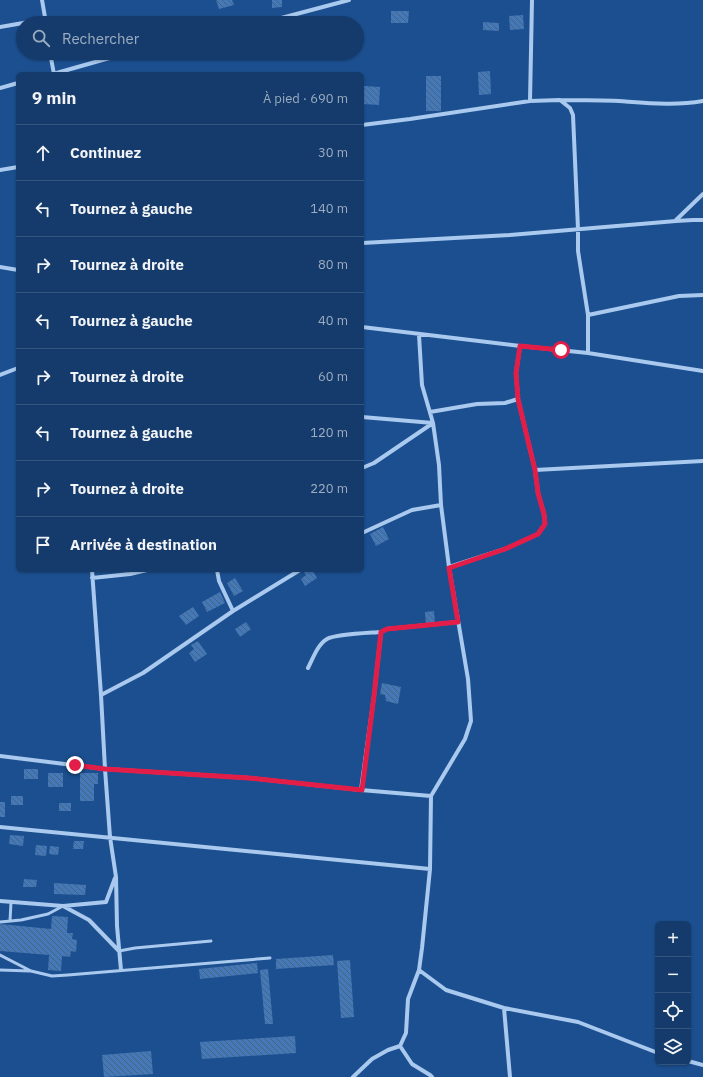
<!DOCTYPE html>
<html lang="fr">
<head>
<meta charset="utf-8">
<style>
	body { margin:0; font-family:"IBM Plex Sans",sans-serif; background:#1d4271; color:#f1f3f6 }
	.controls { position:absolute; right:12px; bottom:12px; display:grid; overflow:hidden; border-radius:6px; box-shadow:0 1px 3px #0004 }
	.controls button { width:36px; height:36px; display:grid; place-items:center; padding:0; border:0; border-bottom:1px solid #33557e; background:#143b6b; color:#f1f3f6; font:20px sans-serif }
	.stop { position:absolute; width:12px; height:12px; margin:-9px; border:3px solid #e11d48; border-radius:50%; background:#fff }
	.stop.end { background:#e11d48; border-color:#fff; box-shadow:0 1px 4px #0008 }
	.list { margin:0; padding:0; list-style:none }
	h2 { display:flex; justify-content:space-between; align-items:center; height:52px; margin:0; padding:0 16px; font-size:17px }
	h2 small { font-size:13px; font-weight:400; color:#9dadc1 }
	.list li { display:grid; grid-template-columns:26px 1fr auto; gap:12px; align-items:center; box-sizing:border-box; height:56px; padding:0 16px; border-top:1px solid #33557e }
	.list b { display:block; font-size:15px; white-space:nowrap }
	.list em { font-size:13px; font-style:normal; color:#9dadc1 }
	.icon { flex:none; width:22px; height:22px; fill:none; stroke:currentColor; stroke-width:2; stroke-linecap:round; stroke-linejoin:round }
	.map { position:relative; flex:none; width:703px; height:1077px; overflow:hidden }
	.search { position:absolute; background:#143b6b; box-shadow:0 1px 3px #0004; left:16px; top:16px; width:348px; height:44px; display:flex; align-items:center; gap:10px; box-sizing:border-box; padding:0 14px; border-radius:22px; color:#9dadc1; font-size:15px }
	.panel { position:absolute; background:#143b6b; box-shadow:0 1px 3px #0004; left:16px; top:72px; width:348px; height:500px; border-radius:6px }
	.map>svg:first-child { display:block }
	.building { fill:url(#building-back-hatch) }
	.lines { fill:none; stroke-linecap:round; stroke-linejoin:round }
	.lane { stroke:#a9c9ee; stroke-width:3 }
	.street { stroke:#a9c9ee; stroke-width:4 }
	.route { stroke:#e11d48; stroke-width:5 }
</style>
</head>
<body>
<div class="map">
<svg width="703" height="1077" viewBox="0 0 703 1077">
	<defs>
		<pattern id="building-back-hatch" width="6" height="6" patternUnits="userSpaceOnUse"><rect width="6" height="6" fill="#4478b7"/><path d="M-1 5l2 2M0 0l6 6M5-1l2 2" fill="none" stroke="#486282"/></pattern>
	</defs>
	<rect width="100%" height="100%" fill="#1b4f8f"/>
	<!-- building -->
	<path class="building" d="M216,0H232L234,5L219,9Z
		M272,0H282V7L272,8Z
		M391,11H409L408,23H391Z
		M523,15L524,29L510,30L509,16Z
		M483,22L499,23V31L483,30Z
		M490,71L491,94L479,95L478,72Z
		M426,76H441V111H426Z
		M364,86L380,87L379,105L363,104Z
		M383,527L389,539L376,546L370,534Z
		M307,570H312L317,578L305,586L301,579L306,575L304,572Z
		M235,578L243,591L234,596L227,583Z
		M220,592L225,603L207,612L202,602Z
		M193,607L199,616L186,625L179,616Z
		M434,611L435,624L426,625L425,612Z
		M246,622L251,629L240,637L235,629Z
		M198,641L207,654L195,662L189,653L194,649L191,645Z
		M382,683L401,687L398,704L386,701L385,695L380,694Z
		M24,769H38V779H24Z
		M48,773H63V787H48Z
		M80,773H98V784H94V801H80Z
		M11,796H23V805H11Z
		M0,802H5V817H0Z
		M59,803H71V811H59Z
		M10,835L24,836L23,846L9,844Z
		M74,841H84L83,849H73Z
		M36,845L47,846L46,856L35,855Z
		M50,846L59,847L58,855L49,854Z
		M24,879L37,880L36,887H23Z
		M54,883L86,885L85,895L54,894Z
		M52,916L68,917L67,933H73L72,939L77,940L76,952L71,951L70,957L62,956L61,971L48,970L49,955L0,951V924L51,929Z
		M333,955L334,965L276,969V959Z
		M350,960L354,1017L341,1018L337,961Z
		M257,963L258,973L200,979L199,969Z
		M268,969L273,1024H265L260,970Z
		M295,1036L296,1053L202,1059L200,1042Z
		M151,1051L153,1074L104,1077L102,1055Z"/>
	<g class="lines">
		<!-- lane -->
		<path class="lane" d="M10,921L11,902
			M0,922L21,920L48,914L63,906
			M119,951L135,948L211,941
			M0,955L31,971L52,976L68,975L270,958
			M0,970L30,971"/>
		<!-- street -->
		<path class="street" d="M42,0L46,23
			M23,23L45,19
			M257,23L270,21L349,0
			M0,27L23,23
			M50,53L54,74
			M53,74L127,53
			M0,88L18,83
			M560,100C580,100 599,100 619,101C647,103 675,106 703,101
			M530,101L532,0
			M362,125L410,119L530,101L560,100L570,108L573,115L578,229V251L588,315V353
			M0,170L18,167
			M676,220L703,194
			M362,243L510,235L676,221L693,220H703
			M0,267L18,270
			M588,315L679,296L703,295
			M362,327L520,346L588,353L703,371
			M419,335L422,385L433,423L439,465L441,505L449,567L468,679L471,721L465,739L431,796
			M0,375L18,368
			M430,412L477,404L505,403L518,399
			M362,417L433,423
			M362,468L374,463L433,423
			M535,470L703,461
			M362,533L412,510L441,505
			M449,567L505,549L538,534L545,524L544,514L538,493L535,470L518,399L516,373L520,346
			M92,570L101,695L105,769L110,837L116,877L117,926L121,970
			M217,570L219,581L233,611
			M92,578L130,574L147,570
			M308,668C313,658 318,644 327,639C336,634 369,633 381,632L387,629L458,622
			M101,695L143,673L233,611L300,570
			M0,756L105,769L249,778L361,790L431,796L430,869
			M361,790L374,696L381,632
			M0,827L430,869L422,948L419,970L446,990L504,1008L578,1022L658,1053
			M0,901L63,906L106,902L115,878
			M63,906L89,920L118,950
			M504,1008L510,1077
			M400,1046L412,1064L430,1075L432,1077
			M688,1061L703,1065
			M353,1077L372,1059L388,1050L400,1046L406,1033L408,999L419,970"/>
	</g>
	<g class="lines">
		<!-- route -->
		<path class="route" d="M75,765L105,769L249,778L362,790L374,696L381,632L387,629L458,622L449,568L505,549L538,534L545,524L544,514L538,493L535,470L518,399L516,373L520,346L561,350"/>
	</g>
</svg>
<div class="controls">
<button>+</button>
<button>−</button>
<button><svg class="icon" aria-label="locate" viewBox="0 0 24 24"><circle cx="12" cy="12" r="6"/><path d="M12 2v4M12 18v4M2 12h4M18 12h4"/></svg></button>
<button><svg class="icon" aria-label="layers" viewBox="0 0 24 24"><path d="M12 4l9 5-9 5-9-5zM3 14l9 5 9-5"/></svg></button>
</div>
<div class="stop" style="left:561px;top:350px"></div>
<div class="stop end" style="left:75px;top:765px"></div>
<div class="search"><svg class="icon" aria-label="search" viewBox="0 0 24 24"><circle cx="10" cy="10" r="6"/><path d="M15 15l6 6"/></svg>Rechercher</div>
<section class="panel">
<h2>9 min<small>À pied · 690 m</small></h2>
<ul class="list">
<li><svg class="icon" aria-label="ahead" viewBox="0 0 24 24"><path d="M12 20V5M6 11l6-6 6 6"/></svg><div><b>Continuez</b></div><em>30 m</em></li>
<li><svg class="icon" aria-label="left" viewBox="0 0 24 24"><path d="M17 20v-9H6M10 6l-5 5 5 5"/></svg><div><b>Tournez à gauche</b></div><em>140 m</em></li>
<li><svg class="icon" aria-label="right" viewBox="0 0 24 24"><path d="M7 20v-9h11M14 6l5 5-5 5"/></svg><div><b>Tournez à droite</b></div><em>80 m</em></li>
<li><svg class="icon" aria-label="left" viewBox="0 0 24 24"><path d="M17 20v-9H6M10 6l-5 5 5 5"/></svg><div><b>Tournez à gauche</b></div><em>40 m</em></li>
<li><svg class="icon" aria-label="right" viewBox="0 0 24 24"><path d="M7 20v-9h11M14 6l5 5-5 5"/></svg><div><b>Tournez à droite</b></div><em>60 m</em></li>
<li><svg class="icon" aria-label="left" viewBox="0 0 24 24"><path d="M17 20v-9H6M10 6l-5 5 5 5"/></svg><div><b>Tournez à gauche</b></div><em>120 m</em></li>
<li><svg class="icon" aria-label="right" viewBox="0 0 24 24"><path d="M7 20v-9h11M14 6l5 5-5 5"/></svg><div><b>Tournez à droite</b></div><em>220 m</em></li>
<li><svg class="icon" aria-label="arrive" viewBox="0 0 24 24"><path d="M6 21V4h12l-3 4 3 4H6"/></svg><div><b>Arrivée à destination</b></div></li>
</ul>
</section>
</div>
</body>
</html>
